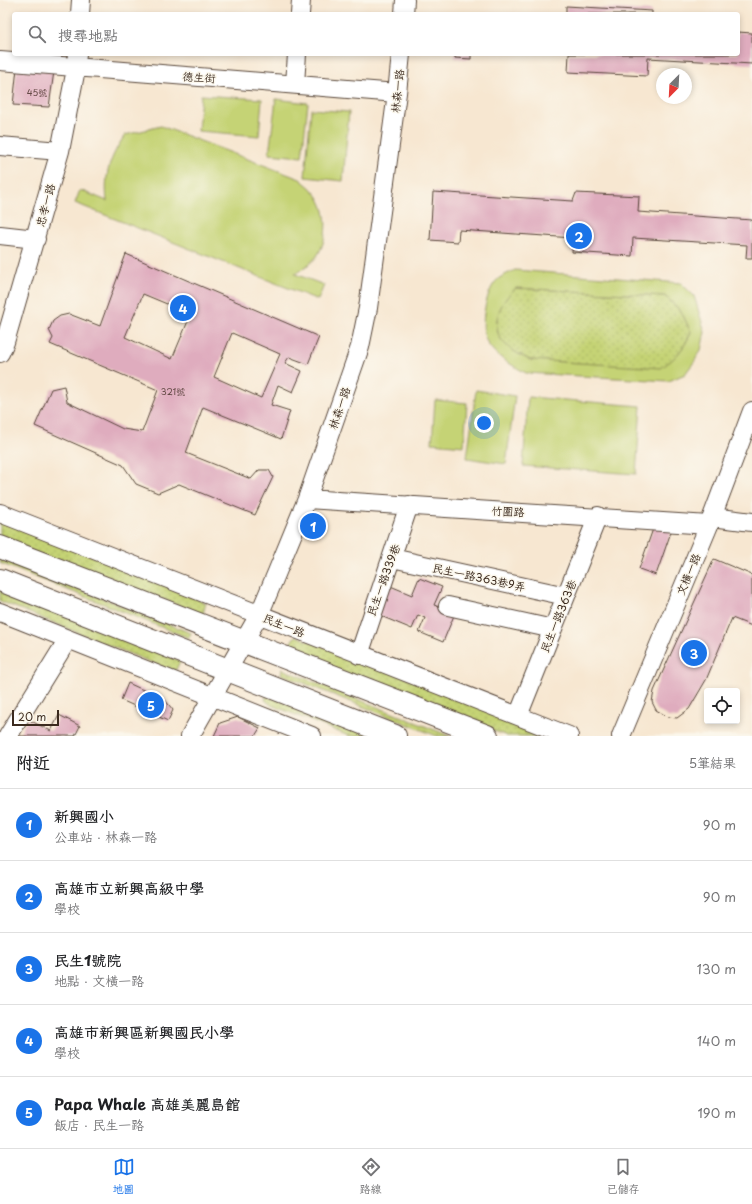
<!DOCTYPE html>
<html lang="zh-TW">
<head>
<meta charset="utf-8">
<style>
	body { margin:0; font-family:"Playpen Sans","LXGW WenKai TC",sans-serif; background:#f2f2f2; color:#202124 }
	.controls { position:absolute; right:12px; bottom:12px; display:grid; overflow:hidden; border-radius:4px; box-shadow:0 2px 6px #0003 }
	.controls button { width:36px; height:36px; display:grid; place-items:center; padding:0; border:0; border-bottom:1px solid #e0e0e0; background:#fff; color:#202124; font:20px sans-serif }
	.compass { position:absolute; left:656px; top:68px; width:36px; height:36px; border-radius:50%; background:#fff; box-shadow:0 2px 6px #0003; rotate:204deg }
	.scale { position:absolute; left:12px; bottom:10px; width:47px; box-sizing:border-box; padding-left:4px; border:2px solid #3b2a1e; border-top:0; font-size:11px; line-height:14px; white-space:nowrap; color:#3b2a1e; -webkit-text-stroke:3px #fbf7ec; paint-order:stroke }
	.you { position:absolute; left:484px; top:423px; width:14px; height:14px; margin:-10px; border:3px solid #fff; border-radius:50%; background:#1a73e8; box-shadow:0 0 0 6px #1a73e833 }
	.badge { display:grid; place-items:center; width:26px; height:26px; border-radius:50%; background:#1a73e8; color:#fff; font-size:13px; font-weight:700 }
	.pin { position:absolute; translate:-50% -50%; border:2px solid #fff; box-shadow:0 1px 4px #0006 }
	.list { margin:0; padding:0; list-style:none }
	h2 { display:flex; justify-content:space-between; align-items:center; height:52px; margin:0; padding:0 16px; font-size:17px }
	h2 small { font-size:13px; font-weight:400; color:#757577 }
	.list li { display:grid; grid-template-columns:26px 1fr auto; gap:12px; align-items:center; box-sizing:border-box; height:72px; padding:0 16px; border-top:1px solid #e0e0e0 }
	.list b { display:block; font-size:15px; white-space:nowrap }
	.list p { margin:0; font-size:13px; white-space:nowrap; color:#757577 }
	.list em { font-size:13px; font-style:normal; color:#757577 }
	.icon { flex:none; width:22px; height:22px; fill:none; stroke:currentColor; stroke-width:2; stroke-linecap:round; stroke-linejoin:round }
	.map { position:relative; flex:none; width:752px; height:736px; overflow:hidden }
	.search { position:absolute; background:#fff; box-shadow:0 2px 6px #0003; left:12px; right:12px; top:12px; height:44px; display:flex; align-items:center; gap:10px; box-sizing:border-box; padding:0 14px; border-radius:4px; color:#757577; font-size:15px }
	.sheet { height:412px; background:#fff }
	nav { display:flex; justify-content:space-around; align-items:center; box-sizing:border-box; height:56px; border-top:1px solid #e0e0e0; background:#fff; font-size:11px; color:#757577 }
	nav a { display:grid; justify-items:center; gap:2px }
	nav .on { color:#1a73e8 }
	.map>svg:first-child { display:block }
	.grass { fill:url(#grass-dots); stroke:#807e4a }
	.park { fill:#c5d375; stroke:#807e4a; fill-rule:evenodd }
	.building { fill:#dfacbe; fill-rule:evenodd }
	.lines { fill:none; stroke-linecap:round; stroke-linejoin:round }
	.minor-casing { stroke:#574639; stroke-width:20 }
	.major-casing { stroke:#574639; stroke-width:24 }
	.minor { stroke:#fff; stroke-width:18 }
	.major { stroke:#fff; stroke-width:22 }
	.labels { text-anchor:middle; dominant-baseline:central; stroke-width:3; stroke-linejoin:round; paint-order:stroke }
	.number-label { font-size:9px; fill:#644a46 }
	.street-label { font-size:11px; fill:#3b2a1e; stroke:#fbf7ec }
</style>
</head>
<body>
<div class="map">
<svg width="752" height="736" viewBox="0 0 752 736">
	<defs>
		<pattern id="grass-dots" width="8" height="8" patternUnits="userSpaceOnUse"><rect width="8" height="8" fill="#c5d375"/><path d="M2 2h.1M6 6h.1" fill="none" stroke="#aab565" stroke-width="1.8" stroke-linecap="round"/></pattern>
	</defs>
	<rect width="100%" height="100%" fill="#fbf7ec"/>
	<filter id="ink" filterUnits="userSpaceOnUse"><feTurbulence type="fractalNoise" baseFrequency=".025" numOctaves="2"/><feDisplacementMap in="SourceGraphic" scale="8" xChannelSelector="R" yChannelSelector="G"/><feConvolveMatrix kernelMatrix="1 2 1 2 8 2 1 2 1" color-interpolation-filters="sRGB"/></filter>
	<filter id="wash" filterUnits="userSpaceOnUse"><feTurbulence type="fractalNoise" baseFrequency=".012" numOctaves="4" result="noise"/><feDisplacementMap in="SourceGraphic" scale="16" xChannelSelector="R" yChannelSelector="G"/><feGaussianBlur stdDeviation="0.9" result="paint"/><feColorMatrix in="noise" values="0 0 0 0 0 0 0 0 0 0 0 0 0 0 0 0 0 1.4 0 .05"/><feComposite in="paint" operator="in"/></filter>
	<g filter="url(#wash)">
		<rect width="100%" height="100%" fill="#f7e7d1"/>
		<!-- grass -->
		<path class="grass" d="M516,288L665,296L681,311L691,332C684,349 676,358 661,369L530,360C522,356 513,352 506,345C487,328 500,300 516,288Z
			M0,518L206,603L203,614L0,540Z
			M0,558L191,633L189,638L0,563Z
			M0,584L180,661L176,670H170L0,601Z
			M296,636L558,736H507L294,653L291,651C290,644 291,640 296,636Z
			M282,669L450,736H437L281,674Z
			M266,696L386,736H349L271,705L265,700Z"/>
		<!-- park -->
		<path class="park" d="M201,95L262,99L259,136L198,131Z
			M276,99L308,103L302,157L269,154Z
			M311,109L349,112L343,181L305,177Z
			M161,126L300,179C306,184 314,190 318,197C329,214 328,239 317,256C311,264 303,268 295,274L324,285L318,300L75,203L80,190L107,201C104,173 110,158 125,135Z
			M515,270L681,283L694,296L705,332L701,350L694,362L685,374L669,381L526,373C512,365 493,356 486,340C479,326 486,289 498,279C503,275 510,273 515,270ZM516,288L665,296L681,311L691,332C684,349 676,358 661,368L530,360C522,356 513,352 506,345C487,328 500,301 516,288Z
			M476,390L515,396L506,464L467,458Z
			M528,397L641,406L636,474L523,466Z
			M435,400L467,403L464,446L432,443Z"/>
		<g id="blocks">
			<!-- building -->
			<path class="building" d="M566,6L652,11V14H566Z
				M738,32L752,33V64L648,58L647,76L568,72L569,54H738Z
				M455,54H471V59L455,58Z
				M17,68L54,71L49,107L13,105Z
				M433,192L573,201L576,193L639,196L638,212L752,220V258H746L747,245L633,238L632,256L572,252L573,238L459,230L458,242L430,240Z
				M126,254L319,337L308,364L289,357L285,363L302,371L293,392L278,385L271,405L290,411L281,439L203,407L186,453L251,479L259,470H269L273,477L255,515L179,484L158,493L136,484L123,465L35,426L51,389L64,386L67,402L123,429L142,432L158,390L50,344L53,338L49,330L53,321L60,316L69,314L100,326ZM143,294L191,314L172,359L125,337ZM232,333L280,354L261,398L214,377Z
				M654,526L671,532L656,575L639,569Z
				M714,559L752,575V626L732,618L706,680L689,709L677,718L668,717L656,710L652,702L654,691Z
				M419,578L442,587L434,605L455,613L443,642L419,632L425,618L418,615L412,629L376,614L388,585L412,595Z
				M128,683L165,700L173,710L168,721L121,700Z
				M59,715L80,726L75,736H19L27,719L51,731Z
				M238,717L260,728L255,736H214L220,723Z"/>
		</g>
	</g>
	<g filter="url(#ink)">
		<use href="#blocks" fill-opacity="0" stroke="#574639" stroke-width="1"/>
		<g class="lines">
			<defs>
				<path id="minor" d="M80,14L81,0
					M300,14L301,0
					M404,14L405,0
					M0,61L397,93
					M295,84L297,54
					M0,146L60,151
					M0,235L36,239
					M0,353L5,342L60,151L75,74L77,54
					M307,499L709,525
					M0,513L569,736
					M712,517L752,522
					M392,558L566,596
					M448,606L553,629
					M0,612L312,736
					M359,655L409,505
					M518,716L598,516
					M8,736L68,639
					M190,736L259,615L277,572L307,499L360,347L368,308L397,93L401,54
					M621,736L709,525L752,411"/>
				<path id="major" d="M0,547L487,736
					M0,580L395,736"/>
			</defs>
			<!-- minor casing -->
			<use href="#minor" class="minor-casing"/>
			<!-- major casing -->
			<use href="#major" class="major-casing"/>
			<!-- minor -->
			<use href="#minor" class="minor"/>
			<!-- major -->
			<use href="#major" class="major"/>
		</g>
	</g>
	<g class="labels">
		<!-- number labels -->
		<g class="number-label">
			<text x="37" y="92">45號</text>
			<text x="173" y="391">321號</text>
		</g>
		<!-- street labels -->
		<g class="street-label">
			<text transform="translate(199 77) rotate(4)">德生街</text>
			<text transform="translate(397 91) rotate(-84)">林森一路</text>
			<text transform="translate(45 205) rotate(-75)">忠孝一路</text>
			<text transform="translate(339 408) rotate(-71)">林森一路</text>
			<text transform="translate(508 511) rotate(3)">竹圍路</text>
			<text transform="translate(688 574) rotate(-67)">文橫一路</text>
			<text transform="translate(479 577) rotate(12)">民生一路363巷9弄</text>
			<text transform="translate(383 580) rotate(-70)">民生一路339巷</text>
			<text transform="translate(558 616) rotate(-68)">民生一路363巷</text>
			<text transform="translate(284 625) rotate(22)">民生一路</text>
		</g>
	</g>
</svg>
<div class="controls">
<button><svg class="icon" aria-label="locate" viewBox="0 0 24 24"><circle cx="12" cy="12" r="6"/><path d="M12 2v4M12 18v4M2 12h4M18 12h4"/></svg></button>
</div>
<svg class="compass" viewBox="-18 -18 36 36"><path d="M0-13l5 13h-10z" fill="#e53935"/><path d="M0 13l5-13h-10z" fill="#757577"/></svg>
<div class="scale">20 m</div>
<div class="you"></div>
<div class="pin badge" style="left:313px;top:526px">1</div>
<div class="pin badge" style="left:579px;top:236px">2</div>
<div class="pin badge" style="left:694px;top:653px">3</div>
<div class="pin badge" style="left:183px;top:308px">4</div>
<div class="pin badge" style="left:151px;top:705px">5</div>
<div class="search"><svg class="icon" aria-label="search" viewBox="0 0 24 24"><circle cx="10" cy="10" r="6"/><path d="M15 15l6 6"/></svg>搜尋地點</div>
</div>
<section class="sheet">
<h2>附近<small>5筆結果</small></h2>
<ul class="list">
<li><span class="badge">1</span><div><b>新興國小</b><p>公車站 · 林森一路</p></div><em>90 m</em></li>
<li><span class="badge">2</span><div><b>高雄市立新興高級中學</b><p>學校</p></div><em>90 m</em></li>
<li><span class="badge">3</span><div><b>民生1號院</b><p>地點 · 文橫一路</p></div><em>130 m</em></li>
<li><span class="badge">4</span><div><b>高雄市新興區新興國民小學</b><p>學校</p></div><em>140 m</em></li>
<li><span class="badge">5</span><div><b>Papa Whale 高雄美麗島館</b><p>飯店 · 民生一路</p></div><em>190 m</em></li>
</ul>
</section>
<nav>
<a class="on"><svg class="icon" aria-label="map" viewBox="0 0 24 24"><path d="M3 6l6-2 6 2 6-2v14l-6 2-6-2-6 2zM9 4v14M15 6v14"/></svg>地圖</a>
<a><svg class="icon" aria-label="directions" viewBox="0 0 24 24"><path d="M12 3l9 9-9 9-9-9zM9 14v-3h6M13 9l2 2-2 2"/></svg>路線</a>
<a><svg class="icon" aria-label="saved" viewBox="0 0 24 24"><path d="M7 4h10v16l-5-4-5 4z"/></svg>已儲存</a>
</nav>
</body>
</html>
